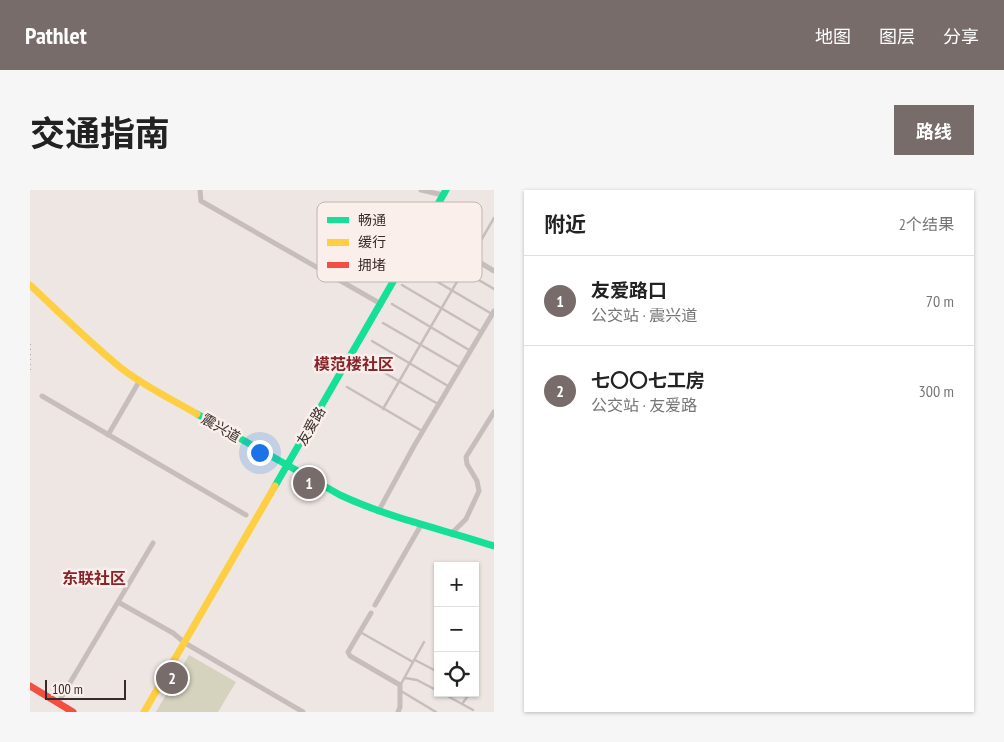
<!DOCTYPE html>
<html lang="zh">
<head>
<meta charset="utf-8">
<style>
	body { margin:0; font-family:"PT Sans Narrow","Noto Sans SC",sans-serif; background:#f6f6f6; color:#222 }
	.controls { position:absolute; right:15px; bottom:15px; display:grid; overflow:hidden; border-radius:0px; box-shadow:0 1px 4px #0004 }
	.controls button { width:45px; height:45px; display:grid; place-items:center; padding:0; border:0; border-bottom:1px solid #e0e0e0; background:#fff; color:#222; font:25px sans-serif }
	.scale { position:absolute; left:15px; bottom:12px; width:81px; box-sizing:border-box; padding-left:5px; border:2px solid #382a2a; border-top:0; font-size:14px; line-height:18px; white-space:nowrap; color:#382a2a; -webkit-text-stroke:4px #faefeb; paint-order:stroke }
	.you { position:absolute; left:229px; top:262px; width:18px; height:18px; margin:-12px; border:4px solid #fff; border-radius:50%; background:#1a73e8; box-shadow:0 0 0 8px #1a73e833 }
	.badge { display:grid; place-items:center; width:32px; height:32px; border-radius:50%; background:#786c6b; color:#fff; font-size:16px; font-weight:700 }
	.pin { position:absolute; translate:-50% -50%; border:2px solid #fff; box-shadow:0 1px 5px #0006 }
	.list { margin:0; padding:0; list-style:none }
	h2 { display:flex; justify-content:space-between; align-items:center; height:65px; margin:0; padding:0 20px; font-size:21px }
	h2 small { font-size:16px; font-weight:400; color:#767676 }
	.list li { display:grid; grid-template-columns:32px 1fr auto; gap:15px; align-items:center; box-sizing:border-box; height:90px; padding:0 20px; border-top:1px solid #e0e0e0 }
	.list b { display:block; font-size:19px; white-space:nowrap }
	.list p { margin:0; font-size:16px; white-space:nowrap; color:#767676 }
	.list em { font-size:16px; font-style:normal; color:#767676 }
	.icon { flex:none; width:28px; height:28px; fill:none; stroke:currentColor; stroke-width:2; stroke-linecap:round; stroke-linejoin:round }
	.map { position:relative; flex:none; width:464px; height:522px; overflow:hidden; border-radius:0px }
	header { display:flex; align-items:center; gap:30px; box-sizing:border-box; height:70px; padding:0 25px; background:#786c6b; color:#fff }
	header strong { font-size:24px }
	nav { display:flex; gap:28px; margin-inline-start:auto; font-size:18px }
	.intro { display:flex; align-items:center; justify-content:space-between; box-sizing:border-box; height:120px; padding:0 30px }
	h1 { margin:0; font-size:35px }
	.button { padding:12px 22px; border-radius:0px; background:#786c6b; color:#fff; font-size:18px; font-weight:700 }
	main { display:flex; gap:30px; padding:0 30px }
	aside { flex:1; background:#fff; border-radius:0px; box-shadow:0 1px 4px #0004 }
	.map>svg:first-child { display:block }
	.green { fill:#d5d2be }
	.lines { fill:none; stroke-linecap:round; stroke-linejoin:round }
	.lane { stroke:#c7bebc; stroke-width:2.5 }
	.street { stroke:#c7bebc; stroke-width:5 }
	.fast { stroke:#16e098; stroke-width:7 }
	.slow { stroke:#ffcf43; stroke-width:7 }
	.jam { stroke:#f24e42; stroke-width:7 }
	.rail { stroke:#afa7a6; stroke-width:2; stroke-dasharray:1 4; stroke-linecap:butt }
	.labels { text-anchor:middle; dominant-baseline:central; stroke-width:5; stroke-linejoin:round; paint-order:stroke }
	.street-label { font-size:14px; fill:#382a2a; stroke:#faefeb }
	.quarter-label { font-size:16px; font-weight:bold; fill:#86242a; stroke:#faefeb }
	.key { fill:#faefeb; stroke:#c0b4b1; stroke-width:1 }
	.key-label { font-size:14px; fill:#382a2a }
</style>
</head>
<body>
<header>
<strong>Pathlet</strong>
<nav><a>地图</a><a>图层</a><a>分享</a></nav>
</header>
<div class="intro"><h1>交通指南</h1><a class="button">路线</a></div>
<main>
<div class="map">
<svg width="464" height="522" viewBox="0 0 464 522">
	<rect width="100%" height="100%" fill="#eee6e3"/>
	<!-- green -->
	<path class="green" d="M159,465L206,492L188,522H126Z"/>
	<g class="lines">
		<!-- lane -->
		<path class="lane" d="M394,58L464,99
			M384,78L462,124
			M372,95L450,141
			M362,114L439,160
			M353,133L429,177
			M342,151L418,196
			M331,169L408,214
			M317,197L392,241
			M353,219L464,28
			M330,442L383,472
			M385,470L408,482
			M375,488L387,490L408,501
			M371,494L394,452
			M371,501L406,522
			M412,503L443,520
			M432,514L440,503"/>
		<!-- street -->
		<path class="street" d="M170,0L171,11L351,114
			M391,0L413,5
			M396,35L436,60L441,67L464,81
			M12,206L216,325
			M78,245L110,190
			M348,322L384,256L464,121
			M421,344L436,329L449,301L447,291L437,274L436,267L464,222
			M88,412L143,443L155,453L273,522
			M345,415L391,335
			M341,423L318,462L320,466L370,495V517L368,522
			M28,513L123,353"/>
		<!-- fast -->
		<path class="fast" d="M167,224L310,305C359,328 412,339 464,356
			M245,296L416,0"/>
		<!-- slow -->
		<path class="slow" d="M0,95C30,123 59,152 91,178C114,196 141,209 167,224
			M114,522L245,296"/>
		<!-- jam -->
		<path class="jam" d="M0,496L43,522"/>
		<!-- rail -->
		<path class="rail" d="M0,154V184"/>
	</g>
	<g class="labels">
		<!-- street labels -->
		<g class="street-label">
			<text transform="translate(281 236) rotate(-60)">友爱路</text>
			<text transform="translate(191 238) rotate(30)">震兴道</text>
		</g>
		<!-- quarter labels -->
		<g class="quarter-label">
			<text x="324" y="174">模范楼社区</text>
			<text x="64" y="388">东联社区</text>
		</g>
	</g>
	<!-- legend -->
	<rect x="287" y="12" width="165" height="80" rx="8" class="key"/>
	<rect x="297" y="27" width="22" height="6" fill="#16e098"/>
	<rect x="297" y="49" width="22" height="7" fill="#ffcf43"/>
	<rect x="297" y="72" width="22" height="6" fill="#f24e42"/>
	<g class="key-label">
		<text x="328" y="35">畅通</text>
		<text x="328" y="57">缓行</text>
		<text x="328" y="80">拥堵</text>
	</g>
</svg>
<div class="controls">
<button>+</button>
<button>−</button>
<button><svg class="icon" aria-label="locate" viewBox="0 0 24 24"><circle cx="12" cy="12" r="6"/><path d="M12 2v4M12 18v4M2 12h4M18 12h4"/></svg></button>
</div>
<div class="scale">100 m</div>
<div class="you"></div>
<div class="pin badge" style="left:279px;top:293px">1</div>
<div class="pin badge" style="left:142px;top:488px">2</div>
</div>
<aside>
<h2>附近<small>2个结果</small></h2>
<ul class="list">
<li><span class="badge">1</span><div><b>友爱路口</b><p>公交站 · 震兴道</p></div><em>70 m</em></li>
<li><span class="badge">2</span><div><b>七〇〇七工房</b><p>公交站 · 友爱路</p></div><em>300 m</em></li>
</ul>
</aside>
</main>
</body>
</html>
